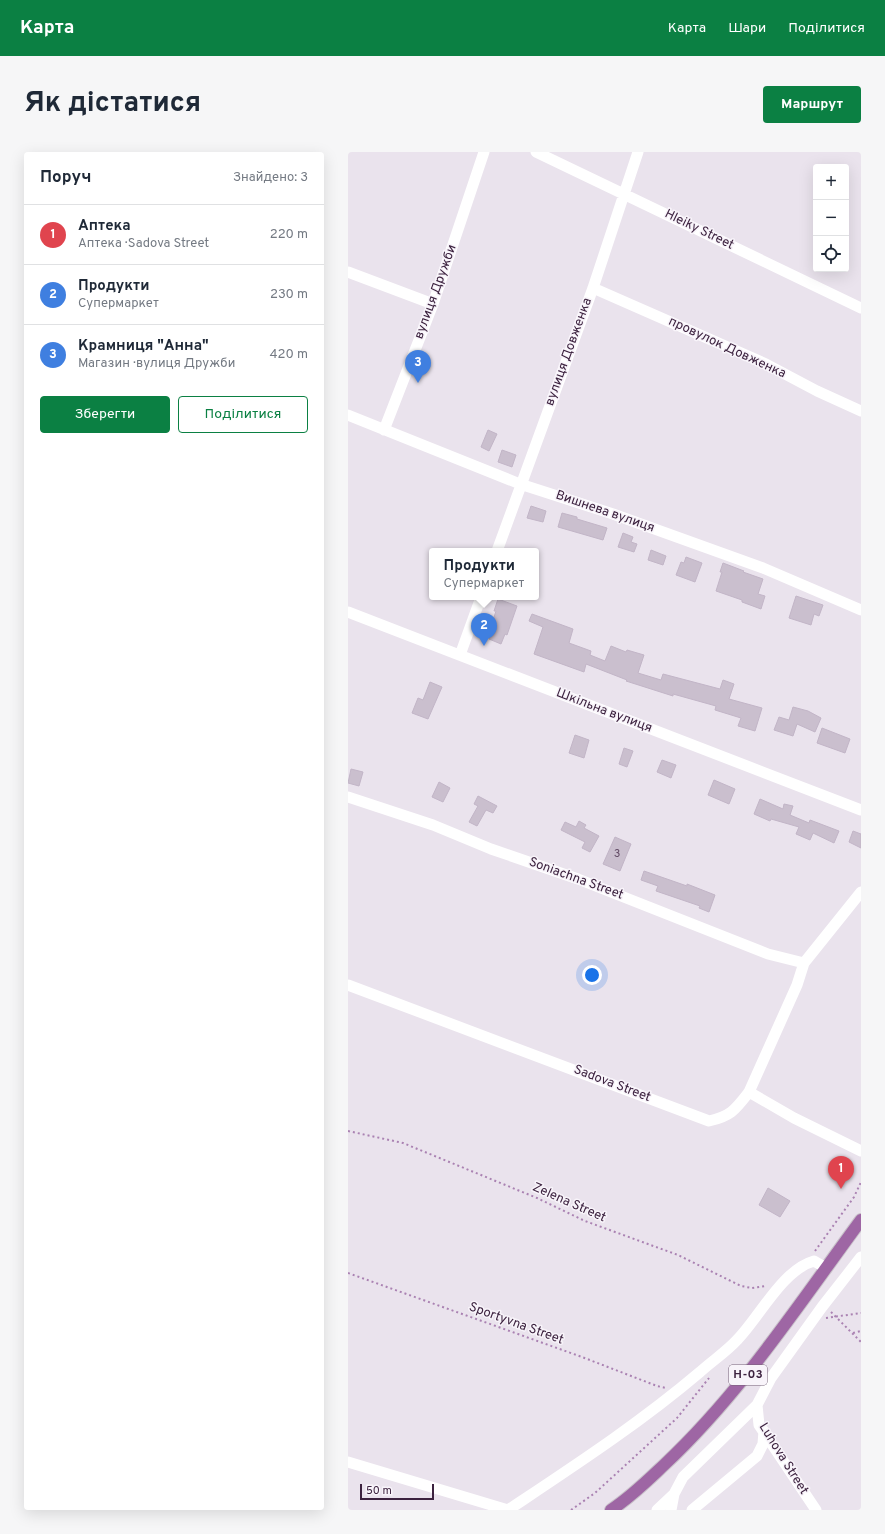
<!DOCTYPE html>
<html lang="uk">
<head>
<meta charset="utf-8">
<style>
	body { margin:0; font-family:Overpass,sans-serif; background:#f6f6f7; color:#1f2937 }
	.controls { position:absolute; right:12px; top:12px; display:grid; overflow:hidden; border-radius:4px; box-shadow:0 4px 16px #0002 }
	.controls button { width:36px; height:36px; display:grid; place-items:center; padding:0; border:0; border-bottom:1px solid #e0e1e3; background:#fff; color:#1f2937; font:20px sans-serif }
	.scale { position:absolute; left:12px; bottom:10px; width:74px; box-sizing:border-box; padding-left:4px; border:2px solid #3c223f; border-top:0; font-size:11px; line-height:14px; white-space:nowrap; color:#3c223f; -webkit-text-stroke:3px #f8f4fa; paint-order:stroke }
	.you { position:absolute; left:244px; top:823px; width:14px; height:14px; margin:-10px; border:3px solid #fff; border-radius:50%; background:#1a73e8; box-shadow:0 0 0 6px #1a73e833 }
	.badge { display:grid; place-items:center; width:26px; height:26px; border-radius:50%; background:#0b8043; color:#fff; font-size:13px; font-weight:700 }
	.pin { position:absolute; translate:-50% -33px; filter:drop-shadow(0 1px 2px #0008) }
	.pin::after { content:''; position:absolute; top:21px; width:14px; height:12px; background:inherit; clip-path:polygon(0 0,100% 0,50% 100%) }
	.popup { position:absolute; left:81px; top:396px; width:110px; height:52px; box-sizing:border-box; display:grid; place-content:center; border-radius:4px; background:#fff; filter:drop-shadow(0 1px 3px #0005); font-size:13px; white-space:nowrap; color:#747a83 }
	.popup b { font-size:15px; color:#1f2937 }
	.popup::after { content:''; position:absolute; left:50%; top:100%; margin-left:-8px; border:8px solid transparent; border-top-color:#fff }
	.list { margin:0; padding:0; list-style:none }
	h2 { display:flex; justify-content:space-between; align-items:center; height:52px; margin:0; padding:0 16px; font-size:17px }
	h2 small { font-size:13px; font-weight:400; color:#747a83 }
	.list li { display:grid; grid-template-columns:26px 1fr auto; gap:12px; align-items:center; box-sizing:border-box; height:60px; padding:0 16px; border-top:1px solid #e0e1e3 }
	.list b { display:block; font-size:15px; white-space:nowrap }
	.list p { margin:0; font-size:13px; white-space:nowrap; color:#747a83 }
	.list em { font-size:13px; font-style:normal; color:#747a83 }
	.actions { display:flex; gap:8px; padding:12px 16px }
	.actions a { flex:1; padding:9px 0; border:1px solid #0b8043; border-radius:4px; text-align:center; font-size:14px; color:#0b8043 }
	.actions .main { background:#0b8043; color:#fff }
	.icon { flex:none; width:22px; height:22px; fill:none; stroke:currentColor; stroke-width:2; stroke-linecap:round; stroke-linejoin:round }
	.map { position:relative; flex:none; width:513px; height:1358px; overflow:hidden; border-radius:4px }
	header { display:flex; align-items:center; gap:24px; box-sizing:border-box; height:56px; padding:0 20px; background:#0b8043; color:#fff }
	header strong { font-size:19px }
	nav { display:flex; gap:22px; margin-inline-start:auto; font-size:14px }
	.intro { display:flex; align-items:center; justify-content:space-between; box-sizing:border-box; height:96px; padding:0 24px }
	h1 { margin:0; font-size:28px }
	.button { padding:10px 18px; border-radius:4px; background:#0b8043; color:#fff; font-size:14px; font-weight:700 }
	main { display:flex; gap:24px; padding:0 24px }
	aside { flex:1; background:#fff; border-radius:4px; box-shadow:0 4px 16px #0002 }
	.map>svg:first-child { display:block }
	.building { fill:#cabfce; stroke:#c2b5c7 }
	.lines { fill:none; stroke-linecap:round; stroke-linejoin:round }
	.major-casing { stroke:#c8c1c9; stroke-width:14 }
	.path { stroke:#aa82b2; stroke-width:2; stroke-dasharray:2 3; stroke-linecap:butt }
	.minor { stroke:#fff; stroke-width:11 }
	.major { stroke:#9e66a4; stroke-width:12 }
	.labels { text-anchor:middle; dominant-baseline:central; stroke-width:3; stroke-linejoin:round; paint-order:stroke }
	.number-label { font-size:11px; fill:#604963 }
	.shield { fill:#f8f4fa; stroke:#746177; stroke-width:1 }
	.shield-label { font-size:12px; font-weight:bold; fill:#3c223f }
	.street-label { font-size:13px; fill:#3c223f; stroke:#f8f4fa }
</style>
</head>
<body>
<header>
<strong>Карта</strong>
<nav><a>Карта</a><a>Шари</a><a>Поділитися</a></nav>
</header>
<div class="intro"><h1>Як дістатися</h1><a class="button">Маршрут</a></div>
<main>
<aside>
<h2>Поруч<small>Знайдено: 3</small></h2>
<ul class="list">
<li><span class="badge" style="background:#e0444e">1</span><div><b>Аптека</b><p>Аптека · Sadova Street</p></div><em>220 m</em></li>
<li><span class="badge" style="background:#3f7fe0">2</span><div><b>Продукти</b><p>Супермаркет</p></div><em>230 m</em></li>
<li><span class="badge" style="background:#3f7fe0">3</span><div><b>Крамниця &quot;Анна&quot;</b><p>Магазин · вулиця Дружби</p></div><em>420 m</em></li>
</ul>
<div class="actions"><a class="main">Зберегти</a><a>Поділитися</a></div>
</aside>
<div class="map">
<svg width="513" height="1358" viewBox="0 0 513 1358">
	<rect width="100%" height="100%" fill="#eae3ed"/>
	<!-- building -->
	<path class="building" d="M140,278L149,282L141,299L133,295Z
		M154,298L168,303L164,315L150,310Z
		M183,354L198,359L195,370L179,366Z
		M214,361L229,365V367L259,376L255,388L210,375Z
		M275,381L285,385L283,390L289,392L286,400L270,395Z
		M303,398L318,404L315,413L300,408Z
		M338,405L354,411L347,430L328,423L333,410L336,411Z
		M375,411L396,419L395,420L415,427L410,442L417,444L413,457L394,450V448L368,439L374,420H372Z
		M448,444L475,453L471,464L466,462L463,473L441,466Z
		M150,447L169,454L159,483L157,482L153,492L141,487L143,481L141,480L148,459H146Z
		M184,462L225,477L221,491L243,499L242,503L257,509L263,494L278,500L279,498L296,503L290,521L313,528L315,522L372,537L375,528L386,532L381,547L414,556L407,579L390,574L393,566L367,558L368,554L325,542V544L278,529L279,528L238,512L236,520L186,502L195,475L181,469Z
		M82,530L94,535L80,567L64,561L70,546L75,548Z
		M445,555L460,559L473,566L467,580L449,572L445,584L426,578L431,565L441,568Z
		M474,576L502,587L497,601L469,591Z
		M227,583L241,588L236,606L221,601Z
		M276,596L285,599L279,615L271,612Z
		M314,608L328,613L323,626L309,620Z
		M3,617L15,620L11,634L0,631Z
		M366,628L387,637L381,652L360,643Z
		M91,630L102,636L95,650L84,645Z
		M130,644L149,654L145,661L138,658L129,674L121,670L130,654L126,652Z
		M412,647L435,657L436,652L445,654L442,663L461,671L462,668L491,679L486,691L465,681L462,688L448,682L451,675L423,667L422,669L406,662Z
		M231,669L238,673L236,676L251,684L242,700L234,696L237,690L213,678L217,670L228,675Z
		M505,679L513,682V696L501,690Z
		M267,685L283,692L272,719L255,712Z
		M296,719L339,734V732L367,743L361,760L351,756L352,754L308,739L310,734L293,728Z
		M420,1036L442,1049L432,1065L411,1053Z"/>
	<g class="lines">
		<defs>
			<path id="major" d="M263,1358C283,1345 299,1329 316,1313C393,1241 451,1152 513,1068"/>
		</defs>
		<!-- major casing -->
		<use href="#major" class="major-casing"/>
		<!-- path -->
		<path class="path" d="M0,979L55,991L189,1046L237,1069L330,1103L393,1134L404,1136L418,1134
			M467,1099L506,1045L513,1030
			M0,1121L234,1205L309,1234L318,1236
			M483,1160L513,1190
			M478,1166L513,1161
			M505,1181L513,1179
			M223,1358L247,1341L329,1266L361,1226"/>
		<!-- minor -->
		<path class="minor" d="M188,0L513,156
			M0,120L85,152
			M245,136L418,212L469,239L513,259
			M0,263L172,332L265,362L415,416L513,458
			M36,278L85,152L136,0
			M149,399L245,136L290,0
			M0,460L513,658
			M112,503L133,445
			M0,645L85,673L143,697L230,727L420,802L456,811
			M0,833L361,969C383,964 387,958 401,940L446,966L513,999
			M401,940L449,833L456,811L513,740
			M409,1253L411,1273L468,1358
			M0,1310L160,1358
			M160,1358C226,1314 292,1271 352,1220C364,1209 378,1200 389,1188C411,1166 434,1118 466,1109L478,1116
			M309,1358L326,1342L335,1325L409,1253L423,1226L474,1155L513,1105
			M323,1358L326,1342
			M344,1358L409,1304L415,1292L416,1279"/>
		<!-- major -->
		<use href="#major" class="major"/>
	</g>
	<g class="labels">
		<!-- number labels -->
		<g class="number-label">
			<text x="269" y="702">3</text>
		</g>
		<!-- shield labels -->
		<rect class="shield" x="381" y="1213" width="38" height="20" rx="3"/>
		<g class="shield-label">
			<text x="400" y="1223">Н-03</text>
		</g>
		<!-- street labels -->
		<g class="street-label">
			<text transform="translate(351 78) rotate(26)">Hleiky Street</text>
			<text transform="translate(88 140) rotate(-70)">вулиця Дружби</text>
			<text transform="translate(379 196) rotate(25)">провулок Довженка</text>
			<text transform="translate(221 200) rotate(-70)">вулиця Довженка</text>
			<text transform="translate(257 360) rotate(19)">Вишнева вулиця</text>
			<text transform="translate(256 559) rotate(21)">Шкільна вулиця</text>
			<text transform="translate(228 727) rotate(20)">Soniachna Street</text>
			<text transform="translate(264 932) rotate(21)">Sadova Street</text>
			<text transform="translate(221 1051) rotate(24)">Zelena Street</text>
			<text transform="translate(168 1172) rotate(20)">Sportyvna Street</text>
			<text transform="translate(435 1307) rotate(58)">Luhova Street</text>
		</g>
	</g>
</svg>
<div class="controls">
<button>+</button>
<button>−</button>
<button><svg class="icon" aria-label="locate" viewBox="0 0 24 24"><circle cx="12" cy="12" r="6"/><path d="M12 2v4M12 18v4M2 12h4M18 12h4"/></svg></button>
</div>
<div class="scale">50 m</div>
<div class="you"></div>
<div class="pin badge" style="left:493px;top:1037px;background:#e0444e">1</div>
<div class="pin badge" style="left:136px;top:494px;background:#3f7fe0">2</div>
<div class="popup"><b>Продукти</b>Супермаркет</div>
<div class="pin badge" style="left:70px;top:231px;background:#3f7fe0">3</div>
</div>
</main>
</body>
</html>
